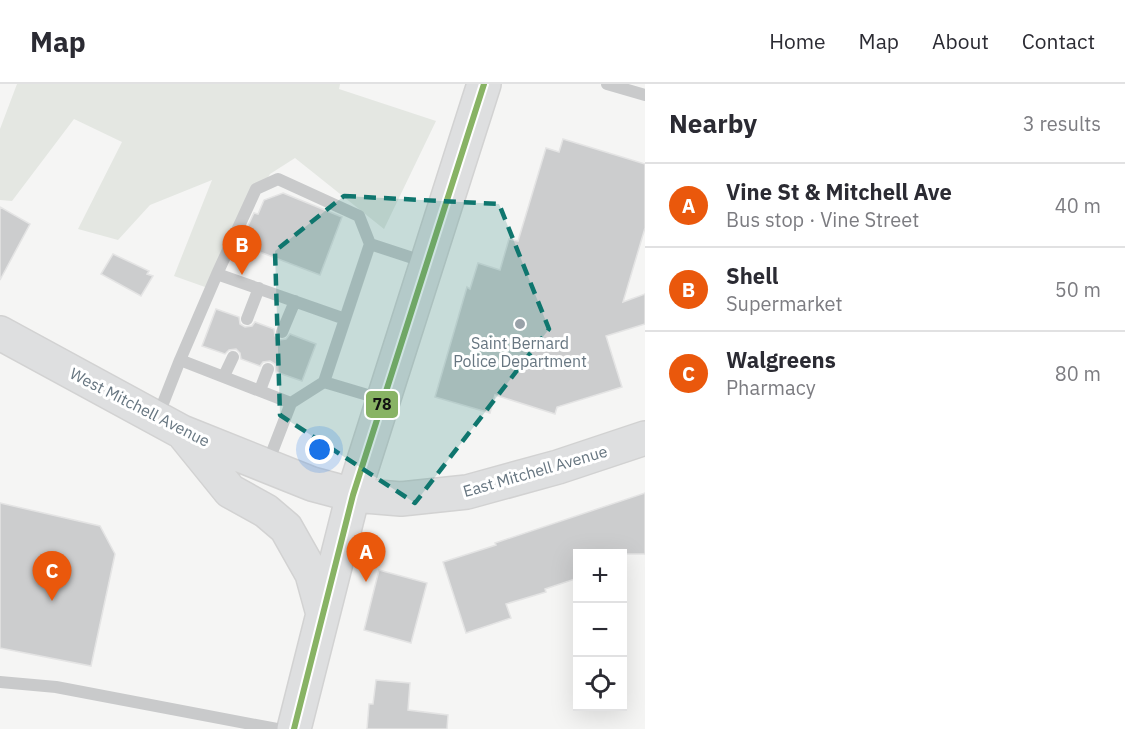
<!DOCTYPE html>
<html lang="en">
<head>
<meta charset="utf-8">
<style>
	body { margin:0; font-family:"IBM Plex Sans",sans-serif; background:#f7f7f7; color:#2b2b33 }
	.controls { position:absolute; right:18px; bottom:18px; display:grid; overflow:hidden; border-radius:0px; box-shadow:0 6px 24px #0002 }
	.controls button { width:54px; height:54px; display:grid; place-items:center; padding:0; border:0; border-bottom:2px solid #e1e1e2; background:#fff; color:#2b2b33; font:30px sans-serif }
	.you { position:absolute; left:320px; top:366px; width:21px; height:21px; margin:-15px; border:4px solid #fff; border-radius:50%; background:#1a73e8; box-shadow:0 0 0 9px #1a73e833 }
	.badge { display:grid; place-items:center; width:39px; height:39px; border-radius:50%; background:#ea580c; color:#fff; font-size:20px; font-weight:700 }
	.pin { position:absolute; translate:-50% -50px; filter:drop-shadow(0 2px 3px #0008) }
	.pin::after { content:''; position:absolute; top:32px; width:21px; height:18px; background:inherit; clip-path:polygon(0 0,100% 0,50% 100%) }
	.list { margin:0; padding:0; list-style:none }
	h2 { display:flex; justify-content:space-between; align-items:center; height:78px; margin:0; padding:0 24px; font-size:26px }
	h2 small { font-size:20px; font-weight:400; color:#7c7c81 }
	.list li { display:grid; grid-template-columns:39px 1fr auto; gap:18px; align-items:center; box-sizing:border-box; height:84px; padding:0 24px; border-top:2px solid #e1e1e2 }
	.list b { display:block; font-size:22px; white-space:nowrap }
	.list p { margin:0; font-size:20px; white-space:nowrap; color:#7c7c81 }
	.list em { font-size:20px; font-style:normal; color:#7c7c81 }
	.icon { flex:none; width:33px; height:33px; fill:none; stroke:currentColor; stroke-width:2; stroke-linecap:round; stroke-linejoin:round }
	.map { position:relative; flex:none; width:645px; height:645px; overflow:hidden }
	header { display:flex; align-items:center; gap:36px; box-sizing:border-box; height:84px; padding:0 30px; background:#fff; border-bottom:2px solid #e1e1e2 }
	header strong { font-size:28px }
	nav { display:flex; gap:33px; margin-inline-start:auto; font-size:21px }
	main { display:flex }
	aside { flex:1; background:#fff }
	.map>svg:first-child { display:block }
	.green { fill:#e4e7e2 }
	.building { fill:#cccdce; stroke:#e4e4e4; stroke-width:1.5 }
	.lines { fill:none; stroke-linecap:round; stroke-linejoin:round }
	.secondary-casing { stroke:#d2d2d2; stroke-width:36 }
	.lane { stroke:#c9cacb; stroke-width:12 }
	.secondary { stroke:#dedfe0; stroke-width:33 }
	.bus-1-casing { stroke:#fff; stroke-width:10 }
	.bus-1 { stroke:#88b364; stroke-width:6 }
	.marked { fill:#0f766e; fill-opacity:0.2; stroke:#0f766e; stroke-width:4.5; stroke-dasharray:12 8; stroke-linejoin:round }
	.poi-dot { fill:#99a2a9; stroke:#fff; stroke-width:2 }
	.labels { text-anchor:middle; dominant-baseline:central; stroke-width:6; stroke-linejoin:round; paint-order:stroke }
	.poi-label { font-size:16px; fill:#677681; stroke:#fff }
	.street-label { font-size:16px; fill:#677681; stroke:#fff }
	.line-badge { stroke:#fff; stroke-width:2 }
	.pale-badge-label { font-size:16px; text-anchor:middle; font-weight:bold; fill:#111 }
</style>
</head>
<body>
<header>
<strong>Map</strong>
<nav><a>Home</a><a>Map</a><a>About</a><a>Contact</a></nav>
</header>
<main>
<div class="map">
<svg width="645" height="645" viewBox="0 0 645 645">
	<rect width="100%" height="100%" fill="#f5f5f4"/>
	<!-- green -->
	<path class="green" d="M17,0H340L339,5L436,37L384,145L295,74L270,90L205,203L174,192L212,96L150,121L118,156L78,145L122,58L74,35L12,117L0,116V45Z"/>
	<!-- building -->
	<path class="building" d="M563,55L645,80V144L623,218L645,210V240L606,252L622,303L557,323L555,330L495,311L490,329L435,313L467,203L470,205L478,179L500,186L509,155L518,157L546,64L559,68Z
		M283,109L342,133L320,191L252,165L257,153L245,148L254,129L258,130L264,116Z
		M0,123L30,140L0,196Z
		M113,170L149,187L147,190L153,192L141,212L101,190Z
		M216,225L239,233L240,240L245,243L252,242L255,238L274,245L275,252L279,256L286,255L290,250L316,260L302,297L276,288L275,280L270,277L263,278L260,282L241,275L240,269L236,265L229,266L225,270L202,262Z
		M645,409V470H578V494L545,505L546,508L506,520L511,534L466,549L443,478L496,461L495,459Z
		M0,419L100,442L115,470L91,582L0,564Z
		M379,486L427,499L411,559L364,546Z
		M376,596L410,599L408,626L448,631L447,645H367L369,620H373Z"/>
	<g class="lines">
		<defs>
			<path id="secondary" d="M0,249L182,348L312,400L353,411L401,415L467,408L558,383L645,354
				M183,349L230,407L266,427L286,444L312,490L323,530
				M294,645L353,411L484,0"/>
		</defs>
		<!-- secondary casing -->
		<use href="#secondary" class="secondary-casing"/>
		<!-- lane -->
		<path class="lane" d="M607,0L645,11
			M217,190L256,105L278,95L359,132L370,160
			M247,235L259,204
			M282,248L295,217
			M180,276L291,319
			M224,292L233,273
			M324,298L381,315
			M260,306L268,285
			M158,332L180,276L217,190L345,235
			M267,381L291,319L324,298L370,160L425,178
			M0,598L56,603L277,645"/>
		<!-- secondary -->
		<use href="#secondary" class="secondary"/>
		<defs>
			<path id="bus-1" d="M294,645L353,411L484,0"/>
		</defs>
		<!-- bus-1 casing -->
		<use href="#bus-1" class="bus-1-casing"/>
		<!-- bus-1 -->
		<use href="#bus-1" class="bus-1"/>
	</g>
	<!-- marked area -->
	<path class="marked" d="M344,112L499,120L549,245L415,419L280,331L275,167Z"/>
	<!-- markers -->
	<circle class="poi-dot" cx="520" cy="240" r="6"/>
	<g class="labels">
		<!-- poi labels -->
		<g class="poi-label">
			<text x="520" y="259">Saint Bernard<tspan x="520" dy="18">Police Department</tspan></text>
		</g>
		<!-- street labels -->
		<g class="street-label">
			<text transform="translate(140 323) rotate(27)">West Mitchell Avenue</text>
			<text transform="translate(535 387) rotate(-16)">East Mitchell Avenue</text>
		</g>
	</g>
	<rect class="line-badge" x="365" y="306" width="34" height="29" rx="6" fill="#88b364"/>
	<g class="pale-badge-label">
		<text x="382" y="326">78</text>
	</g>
</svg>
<div class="controls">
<button>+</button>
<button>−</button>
<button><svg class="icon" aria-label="locate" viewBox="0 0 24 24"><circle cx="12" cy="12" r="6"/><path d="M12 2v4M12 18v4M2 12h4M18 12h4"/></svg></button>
</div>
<div class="you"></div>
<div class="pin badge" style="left:366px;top:498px">A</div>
<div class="pin badge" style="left:242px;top:191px">B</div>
<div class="pin badge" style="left:52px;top:517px">C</div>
</div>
<aside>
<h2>Nearby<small>3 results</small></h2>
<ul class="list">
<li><span class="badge">A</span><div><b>Vine St &amp; Mitchell Ave</b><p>Bus stop · Vine Street</p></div><em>40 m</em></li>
<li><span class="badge">B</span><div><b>Shell</b><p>Supermarket</p></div><em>50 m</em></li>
<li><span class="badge">C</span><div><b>Walgreens</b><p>Pharmacy</p></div><em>80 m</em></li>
</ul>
</aside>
</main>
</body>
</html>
